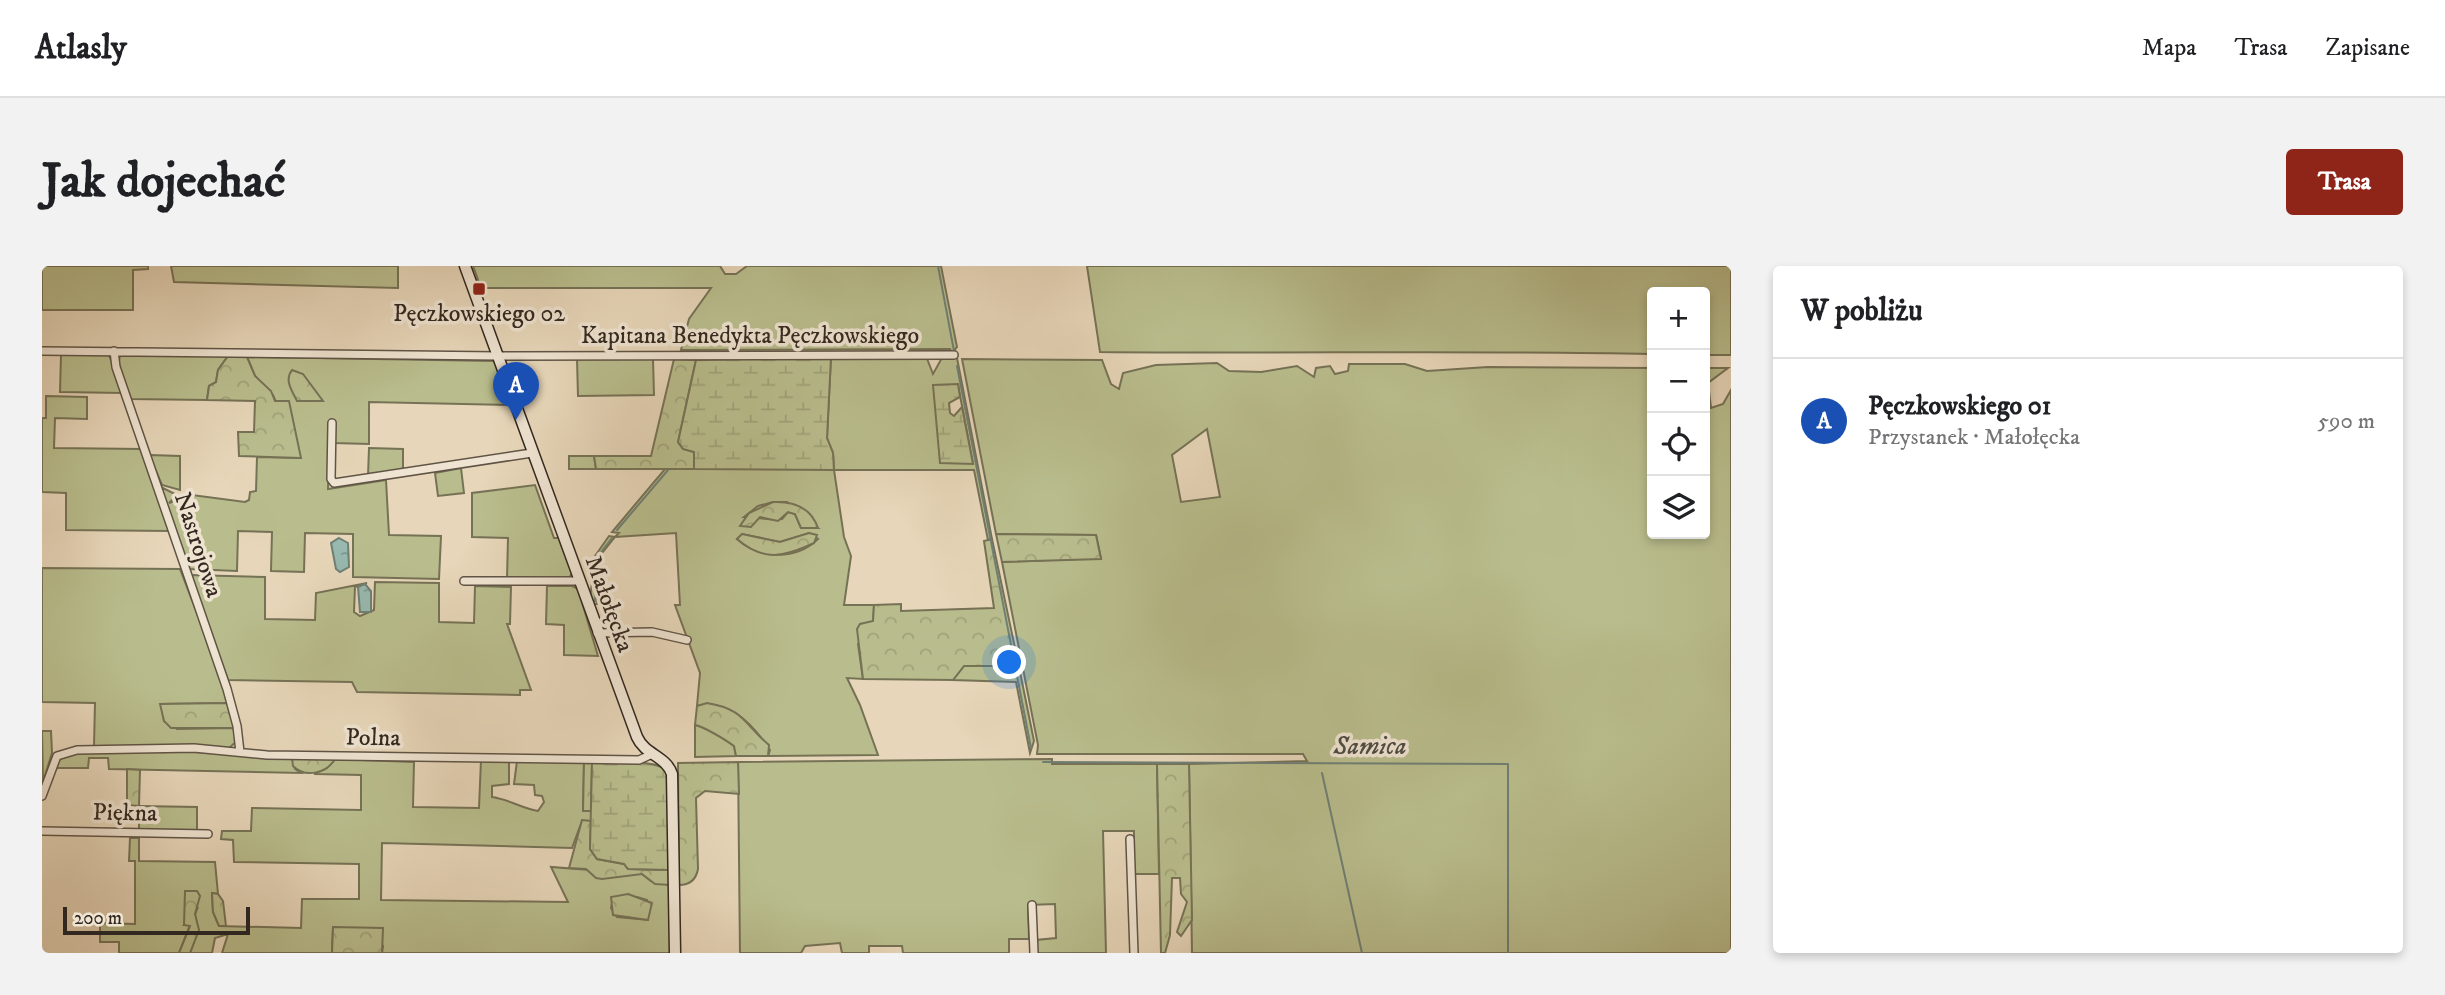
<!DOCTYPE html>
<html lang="pl">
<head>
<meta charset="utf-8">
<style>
	body { margin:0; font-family:"IM FELL DW Pica",serif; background:#f2f2f2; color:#202124 }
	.controls { position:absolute; right:21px; top:21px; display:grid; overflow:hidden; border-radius:7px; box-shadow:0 4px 10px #0003 }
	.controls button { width:63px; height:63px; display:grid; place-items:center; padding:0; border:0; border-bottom:2px solid #e0e0e0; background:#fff; color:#202124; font:35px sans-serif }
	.scale { position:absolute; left:21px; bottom:18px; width:187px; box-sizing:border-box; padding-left:7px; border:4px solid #33281f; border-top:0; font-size:19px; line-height:24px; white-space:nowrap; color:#33281f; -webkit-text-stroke:5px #efe4d2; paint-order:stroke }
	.you { position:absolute; left:968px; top:397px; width:24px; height:24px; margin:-18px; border:5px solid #fff; border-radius:50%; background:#1a73e8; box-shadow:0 0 0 10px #1a73e833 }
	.badge { display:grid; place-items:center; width:46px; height:46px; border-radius:50%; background:#8f2418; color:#fff; font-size:23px; font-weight:700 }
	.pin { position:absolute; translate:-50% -58px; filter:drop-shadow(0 2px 4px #0008) }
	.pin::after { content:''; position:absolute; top:37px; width:24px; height:21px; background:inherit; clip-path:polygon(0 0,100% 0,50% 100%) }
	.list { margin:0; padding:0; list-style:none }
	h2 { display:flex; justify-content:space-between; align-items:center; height:91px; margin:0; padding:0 28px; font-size:30px }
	h2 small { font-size:23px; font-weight:400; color:#757577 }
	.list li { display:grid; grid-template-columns:46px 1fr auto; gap:21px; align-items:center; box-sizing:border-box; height:126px; padding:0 28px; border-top:2px solid #e0e0e0 }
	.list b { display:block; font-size:26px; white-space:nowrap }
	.list p { margin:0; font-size:23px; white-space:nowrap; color:#757577 }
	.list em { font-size:23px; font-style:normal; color:#757577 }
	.icon { flex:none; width:38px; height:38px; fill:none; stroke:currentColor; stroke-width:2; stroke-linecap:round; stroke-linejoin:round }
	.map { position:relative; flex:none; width:1689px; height:687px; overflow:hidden; border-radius:7px }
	header { display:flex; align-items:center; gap:42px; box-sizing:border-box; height:98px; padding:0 35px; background:#fff; border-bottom:2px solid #e0e0e0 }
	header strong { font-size:33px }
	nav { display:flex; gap:38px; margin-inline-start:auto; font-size:24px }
	.intro { display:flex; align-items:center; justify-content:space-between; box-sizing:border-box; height:168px; padding:0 42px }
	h1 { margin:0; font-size:49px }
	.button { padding:18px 32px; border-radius:7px; background:#8f2418; color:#fff; font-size:24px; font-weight:700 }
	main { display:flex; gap:42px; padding:0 42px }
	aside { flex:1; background:#fff; border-radius:7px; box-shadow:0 4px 10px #0003 }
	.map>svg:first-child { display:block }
	.grass { fill:#b9bd8d; stroke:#767256; stroke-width:2; fill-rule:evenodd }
	.forest { fill:url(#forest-crowns); stroke:#767256; stroke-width:2 }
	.wetland { fill:url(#wetland-marsh); stroke:#767256; stroke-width:2 }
	.water { fill:url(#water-ripples); stroke:#6f7f75; stroke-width:2 }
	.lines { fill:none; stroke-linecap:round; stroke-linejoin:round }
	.stream { stroke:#6f7f75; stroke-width:2 }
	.street-casing { stroke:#605446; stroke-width:10 }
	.secondary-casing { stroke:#33281f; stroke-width:13 }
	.street { stroke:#efe4d2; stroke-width:7 }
	.secondary { stroke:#efe4d2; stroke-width:10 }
	.poi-dot { fill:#8f2418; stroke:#efe4d2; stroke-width:2.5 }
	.labels { text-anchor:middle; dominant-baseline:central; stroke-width:7; stroke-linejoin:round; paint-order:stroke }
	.poi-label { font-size:24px; fill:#33281f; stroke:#efe4d2 }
	.street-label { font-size:24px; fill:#33281f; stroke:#efe4d2 }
	.water-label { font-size:26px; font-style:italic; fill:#4c4c43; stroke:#efe4d2 }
</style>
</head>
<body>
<header>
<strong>Atlasly</strong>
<nav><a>Mapa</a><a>Trasa</a><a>Zapisane</a></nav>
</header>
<div class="intro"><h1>Jak dojechać</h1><a class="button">Trasa</a></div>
<main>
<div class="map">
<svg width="1689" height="687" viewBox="0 0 1689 687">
	<defs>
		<pattern id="forest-crowns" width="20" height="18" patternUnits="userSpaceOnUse" patternTransform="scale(1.75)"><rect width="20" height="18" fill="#b9bd8d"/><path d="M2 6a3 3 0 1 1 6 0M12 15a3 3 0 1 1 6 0" fill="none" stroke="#a0a279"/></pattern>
		<pattern id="wetland-marsh" width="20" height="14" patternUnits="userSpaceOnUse" patternTransform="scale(1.75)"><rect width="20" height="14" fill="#b9bd8d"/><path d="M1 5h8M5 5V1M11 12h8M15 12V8" fill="none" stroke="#a0a279"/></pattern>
		<pattern id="water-ripples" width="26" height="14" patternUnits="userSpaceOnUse" patternTransform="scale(1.75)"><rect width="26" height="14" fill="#97b9af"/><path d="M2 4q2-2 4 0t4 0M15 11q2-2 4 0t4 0" fill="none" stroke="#7c968e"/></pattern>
	</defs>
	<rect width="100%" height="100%" fill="#e7d6b9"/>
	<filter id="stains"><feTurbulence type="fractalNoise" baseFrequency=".00286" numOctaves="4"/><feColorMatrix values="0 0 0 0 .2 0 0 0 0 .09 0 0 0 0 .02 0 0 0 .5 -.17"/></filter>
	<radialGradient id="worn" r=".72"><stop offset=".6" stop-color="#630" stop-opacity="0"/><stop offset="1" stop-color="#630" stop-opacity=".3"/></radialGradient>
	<!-- grass -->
	<path class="grass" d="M0,0H106V3L91,4V44H0Z
		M129,0H356V22L132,16Z
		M431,0H678L683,8H694L705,0H899L915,81L910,87L908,83L639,84L647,53L669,22H439Z
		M1045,0H1689V89H1663V26H1610V88C1426,84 1242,88 1058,86Z
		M19,89H67L81,127L18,126Z
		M78,89L186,90L176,104L174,116L167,120L165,134L87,133L76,100Z
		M884,90L891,108L901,90L915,92L950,273L946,274L932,204H792L802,271L809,290L802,339H832L831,356L816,378L821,413L805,412L818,439L836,489L726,490L728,484C712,460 687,432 655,440L658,407L633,339H638L634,267L573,271L557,291L555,338H549L548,333L553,290L567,270L573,271L577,267L570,266L623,203H792L791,187L785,172L789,91ZM892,119H916L931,198ZM731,236H745L776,262H759L753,248L746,246L740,253C730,255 715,251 702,251L716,240ZM767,267L776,273C753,295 717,293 695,273L700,268L738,276Z
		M205,91L453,95L470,139L327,136V178L292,177L288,155L286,223L344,214L347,269L399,270L397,313L311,311V268L263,267L262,306L229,305L230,266L196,265L195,305L147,303L119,221L135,229L127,237L150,229L203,236L207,234L208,226L214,225L215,191L258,192L231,129L213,110Z
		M535,93H611L612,129L536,130Z
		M920,93L1060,94L1069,118L1077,123L1081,107L1114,99L1175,97L1187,105L1219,106L1255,100L1272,111L1274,102L1288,100L1293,108L1306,105L1307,98H1363L1385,105L1446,101L1610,102V268H1663V102H1686L1666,117L1669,142L1681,138L1689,124V687H1150L1147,498L1265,495L1261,488H995L996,479L960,296L1059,292L1054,269L954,268ZM1165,163L1178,231L1139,236L1130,189Z
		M4,130L45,131V153L13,152L12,182L101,183L128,265L24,264V227L0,226V152H4Z
		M327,182L361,183V204L326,210Z
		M107,189L138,190V224L120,219Z
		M527,190H552L554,203H527Z
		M419,202L422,227L396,230L393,207Z
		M493,219L512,272H517L530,307L526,314L465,313L466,272L430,271V227Z
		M0,302L138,303L178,407L186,437L119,438L122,455L135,463L193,462L195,475L187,482L52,480L53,437L0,436Z
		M148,309L223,311V353L273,354L274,327L325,317L313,321L312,346L318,350L332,344L333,316L397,317V356L432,357L433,320L469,321L468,358H465L489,424H478V429L315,426L310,416L186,414Z
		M505,320H530L536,323L556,390L522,389V359L504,358Z
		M922,400H957L964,404L977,401L992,475L988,487L974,416L911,414Z
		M653,459C661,460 684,474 692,480L694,490L653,491Z
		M0,465H9L10,487L1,516Z
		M52,485L153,486L250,492L253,503L259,507L67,503L66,492H47L46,502H13C19,484 36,486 52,485Z
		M293,493L372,496L371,541L437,542L439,494L467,495V518L450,520V531C466,533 479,542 496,545L502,536L500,530L493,529L492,519L472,518L475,495L542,496L541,544L549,545V555H540L530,582L340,577L339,634L526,636L509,601L600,608L609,615L628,619V687H340L341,680L291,662L290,687H180L186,668L173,672L170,687H148L155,667L153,648L156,641L142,659H148L137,687H77V676H58V657L93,658V595H87L88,572H97V595L173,596L176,628L170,627L171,646L177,660L259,662L260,633H317V598L192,596L191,574L179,573L180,565H209L210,542L319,544V509L272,508L285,502ZM595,631L605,634L606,654L575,651L569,642L571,633Z
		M1010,493V498H1115L1117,608H1092V565H1061L1064,687H994V674L1014,672L1013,638L986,639L987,673H967V687H861L860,680H827V687H800L798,677L763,680L759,687H698L696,496Z
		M97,540L155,541V565L97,564Z"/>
	<!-- forest -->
	<path class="forest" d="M186,90L205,91L213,110L229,125L233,135H247L259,192L197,190L196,166H212L213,135L165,134L167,120L174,116L176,104Z
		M632,93L654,94L636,176L641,183L652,186V203H554L552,190H609Z
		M250,104L261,108L281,135H255C250,125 242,114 250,104Z
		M731,236C752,235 769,242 776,262H759L753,248L746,246L736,255L718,251L709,261L698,260L707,247Z
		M767,267L775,269L772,277C742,291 722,296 695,273L700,268L738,276Z
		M954,268L1054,269L1059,293L960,296Z
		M950,273L977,401L964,405L957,400H922L911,414L821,413L815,363L818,358L831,355L832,339L859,338V345L952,342L942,275Z
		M186,437L193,462H129L122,455L118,438Z
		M665,437C702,443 702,458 727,479L726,490H694L692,480C684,474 661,460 653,459L655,440Z
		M250,492L293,493C284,508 263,512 251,500Z
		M542,496H550L549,545H541Z
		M696,496L697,528L663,525L654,532L656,603C654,614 648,619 637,619L636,497Z
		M1115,498H1147L1150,654L1139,670L1135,666L1145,636L1139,628L1138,612H1130L1128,669L1123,687H1119Z
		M85,503L98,504L97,540L85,539Z
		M540,554L549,555L548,583L555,593L582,598L586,603L627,604L628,619L613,618L600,608L560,613L554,612L544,603L527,602Z
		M143,625H155L158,630L153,648L157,664L148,687H137L148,660L142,659Z
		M170,627L176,628L181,635L184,660H177L171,646Z
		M586,628L610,637L606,654L571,649L569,631Z
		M291,661L341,662L340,687H290Z"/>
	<!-- wetland -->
	<path class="wetland" d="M789,91L785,172L791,187L792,204L652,203V186L641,183L636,176L654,94Z
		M916,118L918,131L907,137L908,147L912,150L920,141L931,198L898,197L891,119Z
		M550,496C568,497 613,492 625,505L627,604L586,603L582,598L555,593L548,583Z"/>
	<!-- water -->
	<path class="water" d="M297,272L306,277L307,301L298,306L294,303L289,277Z
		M323,318L329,325V346H318L316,321Z"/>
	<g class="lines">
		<!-- stream -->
		<path class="stream" d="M896,0L912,85
			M915,100L989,482
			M575,264L626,204
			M553,335L556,290L570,272
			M1001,496L1466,498V687
			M1280,507L1320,687"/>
		<defs>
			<path id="street" d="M0,85L455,90L912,89
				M72,85L74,101L185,423L195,460L198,486
				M290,157L289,213L292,217L490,187
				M422,315H536
				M555,367L610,366L645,374
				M0,530L15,490L35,484L152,482L225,489L597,494L608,489
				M0,565L166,568
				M1088,573L1092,687
				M990,639L992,687"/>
			<path id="secondary" d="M423,0L595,471C603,489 624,490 630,508L633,687"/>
		</defs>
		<!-- street casing -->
		<use href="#street" class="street-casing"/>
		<!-- secondary casing -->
		<use href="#secondary" class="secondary-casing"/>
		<!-- street -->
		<use href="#street" class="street"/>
		<!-- secondary -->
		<use href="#secondary" class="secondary"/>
	</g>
	<!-- markers -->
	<rect class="poi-dot" x="430" y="16" width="14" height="14" rx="3.5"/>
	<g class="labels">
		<!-- poi labels -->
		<g class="poi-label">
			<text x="437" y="48">Pęczkowskiego 02</text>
		</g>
		<!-- street labels -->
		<g class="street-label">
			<text x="708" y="70">Kapitana Benedykta Pęczkowskiego</text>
			<text transform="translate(156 279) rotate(72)">Nastrojowa</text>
			<text transform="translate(567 338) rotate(70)">Małołęcka</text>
			<text transform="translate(331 472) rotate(1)">Polna</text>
			<text transform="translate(83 547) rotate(1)">Piękna</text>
		</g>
		<!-- water labels -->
		<g class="water-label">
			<text x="1328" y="480">Samica</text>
		</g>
	</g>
	<rect width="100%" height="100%" filter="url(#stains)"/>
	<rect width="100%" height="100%" fill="url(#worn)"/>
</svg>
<div class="controls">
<button>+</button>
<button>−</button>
<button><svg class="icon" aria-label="locate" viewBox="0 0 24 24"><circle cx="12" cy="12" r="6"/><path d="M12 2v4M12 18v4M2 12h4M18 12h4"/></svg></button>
<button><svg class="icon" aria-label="layers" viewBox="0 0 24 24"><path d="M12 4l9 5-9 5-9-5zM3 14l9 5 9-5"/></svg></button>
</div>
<div class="scale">200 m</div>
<div class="you"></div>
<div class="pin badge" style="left:474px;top:154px;background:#1a4fb4">A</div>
</div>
<aside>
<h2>W pobliżu<small></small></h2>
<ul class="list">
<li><span class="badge" style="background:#1a4fb4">A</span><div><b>Pęczkowskiego 01</b><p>Przystanek · Małołęcka</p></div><em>590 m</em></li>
</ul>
</aside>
</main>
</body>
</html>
